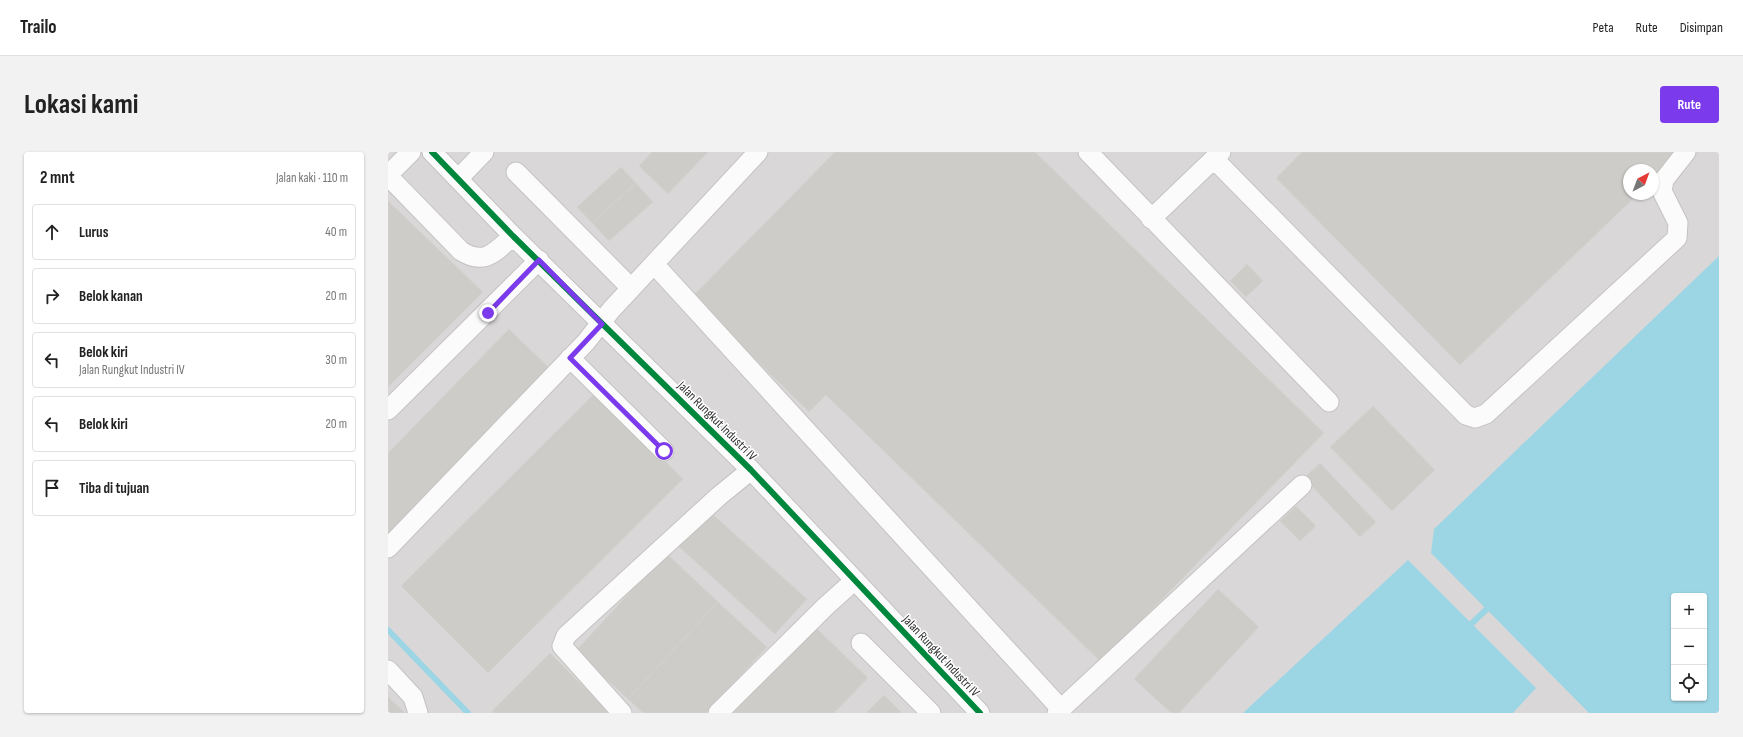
<!DOCTYPE html>
<html lang="id">
<head>
<meta charset="utf-8">
<style>
	body { margin:0; font-family:"Sofia Sans Condensed",sans-serif; background:#f2f2f2; color:#222 }
	.controls { position:absolute; right:12px; bottom:12px; display:grid; overflow:hidden; border-radius:4px; box-shadow:0 1px 3px #0004 }
	.controls button { width:36px; height:36px; display:grid; place-items:center; padding:0; border:0; border-bottom:1px solid #e0e0e0; background:#fff; color:#222; font:20px sans-serif }
	.compass { position:absolute; left:1235px; top:12px; width:36px; height:36px; border-radius:50%; background:#fff; box-shadow:0 1px 3px #0004; rotate:41deg }
	.stop { position:absolute; width:12px; height:12px; margin:-9px; border:3px solid #7c3aed; border-radius:50%; background:#fff }
	.stop.end { background:#7c3aed; border-color:#fff; box-shadow:0 1px 4px #0008 }
	.list { margin:0; padding:0; list-style:none }
	h2 { display:flex; justify-content:space-between; align-items:center; height:52px; margin:0; padding:0 16px; font-size:17px }
	h2 small { font-size:13px; font-weight:400; color:#767676 }
	.list li { display:grid; grid-template-columns:26px 1fr auto; gap:12px; align-items:center; box-sizing:border-box; height:56px; margin:0 8px 8px; padding:0 8px; border:1px solid #e0e0e0; border-radius:4px }
	.list b { display:block; font-size:15px; white-space:nowrap }
	.list p { margin:0; font-size:13px; white-space:nowrap; color:#767676 }
	.list em { font-size:13px; font-style:normal; color:#767676 }
	.icon { flex:none; width:22px; height:22px; fill:none; stroke:currentColor; stroke-width:2; stroke-linecap:round; stroke-linejoin:round }
	.map { position:relative; flex:none; width:1331px; height:561px; overflow:hidden; border-radius:4px }
	header { display:flex; align-items:center; gap:24px; box-sizing:border-box; height:56px; padding:0 20px; background:#fff; border-bottom:1px solid #e0e0e0 }
	header strong { font-size:19px }
	nav { display:flex; gap:22px; margin-inline-start:auto; font-size:14px }
	.intro { display:flex; align-items:center; justify-content:space-between; box-sizing:border-box; height:96px; padding:0 24px }
	h1 { margin:0; font-size:28px }
	.button { padding:10px 18px; border-radius:4px; background:#7c3aed; color:#fff; font-size:14px; font-weight:700 }
	main { display:flex; gap:24px; padding:0 24px }
	aside { flex:1; background:#fff; border-radius:4px; box-shadow:0 1px 3px #0004 }
	.map>svg:first-child { display:block }
	.industrial { fill:#dad7d9; fill-rule:evenodd }
	.water { fill:#9cd5e4; fill-rule:evenodd }
	.lines { fill:none; stroke-linecap:round; stroke-linejoin:round }
	.stream { stroke:#9cd5e4; stroke-width:6 }
	.building { fill:#ceccc9; stroke:#d4d2ce }
	.minor-casing { stroke:#c4c3c2; stroke-width:21 }
	.minor { stroke:#fcfbfb; stroke-width:19 }
	.cycleway-casing { stroke:#fff; stroke-width:8 }
	.cycleway { stroke:#00873e; stroke-width:6 }
	.route { stroke:#7c3aed; stroke-width:5 }
	.labels { text-anchor:middle; dominant-baseline:central; stroke-width:3; stroke-linejoin:round; paint-order:stroke }
	.street-label { font-size:13px; fill:#2c2c2c; stroke:#fff }
</style>
</head>
<body>
<header>
<strong>Trailo</strong>
<nav><a>Peta</a><a>Rute</a><a>Disimpan</a></nav>
</header>
<div class="intro"><h1>Lokasi kami</h1><a class="button">Rute</a></div>
<main>
<aside>
<h2>2 mnt<small>Jalan kaki · 110 m</small></h2>
<ul class="list">
<li><svg class="icon" aria-label="ahead" viewBox="0 0 24 24"><path d="M12 20V5M6 11l6-6 6 6"/></svg><div><b>Lurus</b></div><em>40 m</em></li>
<li><svg class="icon" aria-label="right" viewBox="0 0 24 24"><path d="M7 20v-9h11M14 6l5 5-5 5"/></svg><div><b>Belok kanan</b></div><em>20 m</em></li>
<li><svg class="icon" aria-label="left" viewBox="0 0 24 24"><path d="M17 20v-9H6M10 6l-5 5 5 5"/></svg><div><b>Belok kiri</b><p>Jalan Rungkut Industri IV</p></div><em>30 m</em></li>
<li><svg class="icon" aria-label="left" viewBox="0 0 24 24"><path d="M17 20v-9H6M10 6l-5 5 5 5"/></svg><div><b>Belok kiri</b></div><em>20 m</em></li>
<li><svg class="icon" aria-label="arrive" viewBox="0 0 24 24"><path d="M6 21V4h12l-3 4 3 4H6"/></svg><div><b>Tiba di tujuan</b></div></li>
</ul>
</aside>
<div class="map">
<svg width="1331" height="561" viewBox="0 0 1331 561">
	<rect width="100%" height="100%" fill="#e9e6e2"/>
	<!-- industrial -->
	<path class="industrial" d="M0,0H1331V561H0ZM1241,18H1265V42H1241ZM1286,444H1316V546H1286Z"/>
	<!-- water -->
	<path class="water" d="M1331,104V561H1201L1043,401L1046,377ZM1286,444H1316V546H1286Z
		M1020,408L1148,536L1125,561H855Z"/>
	<g class="lines">
		<!-- stream -->
		<path class="stream" d="M1079,476L1104,452
			M0,478L80,561"/>
	</g>
	<!-- building -->
	<path class="building" d="M264,0H320L280,42L251,14Z
		M447,0H647L936,281L713,510L438,243L421,260L304,145Z
		M914,0H1293L1265,27V18H1241V42H1250L1072,213L888,26Z
		M233,15L248,31L204,71L189,55Z
		M248,31L265,50L221,89L204,71Z
		M0,49L95,140L0,235Z
		M859,112L875,129L858,145L842,129Z
		M121,177L165,220L0,389V301Z
		M208,240L295,327L100,521L13,434Z
		M985,254L1047,318L1004,359L942,295Z
		M932,311L988,370L972,385L916,326Z
		M908,354L928,374L912,389L892,369Z
		M321,359L419,447L387,482L289,393Z
		M278,401L330,450L240,547L188,499Z
		M830,437L871,475L791,561H783L746,527Z
		M330,450L379,495L318,561H255L240,547Z
		M428,476L480,526L446,561H345Z
		M162,501L222,561H107L104,559Z
		M496,543L514,561H478Z
		M0,545L17,561H0Z"/>
	<g class="lines">
		<defs>
			<path id="minor" d="M44,0L125,84L363,318L592,561
				M700,0L941,250
				M826,7L1078,263L1087,266L1098,262L1289,86L1290,71L1274,39L1276,28L1298,0
				M128,20L243,136
				M0,23L23,0
				M0,24L73,99C97,114 107,100 125,84
				M70,27L96,0
				M763,67L833,0
				M266,112L673,557L669,561
				M182,206L276,299
				M0,258L151,108
				M0,396L198,190L223,158L370,0
				M473,491L543,561
				M0,518L25,545L30,561
				M673,557L914,333
				M234,561L174,494L178,484L331,344L363,318
				M330,561L438,454L467,428"/>
		</defs>
		<!-- minor casing -->
		<use href="#minor" class="minor-casing"/>
		<!-- minor -->
		<use href="#minor" class="minor"/>
		<defs>
			<path id="cycleway" d="M44,0L125,84L363,318L592,561"/>
		</defs>
		<!-- cycleway casing -->
		<use href="#cycleway" class="cycleway-casing"/>
		<!-- cycleway -->
		<use href="#cycleway" class="cycleway"/>
	</g>
	<g class="lines">
		<!-- route -->
		<path class="route" d="M100,161L151,108L214,172L182,206L276,299"/>
	</g>
	<g class="labels">
		<!-- street labels -->
		<g class="street-label">
			<text transform="translate(329 269) rotate(45)">Jalan Rungkut Industri IV</text>
			<text transform="translate(553 504) rotate(47)">Jalan Rungkut Industri IV</text>
		</g>
	</g>
</svg>
<div class="controls">
<button>+</button>
<button>−</button>
<button><svg class="icon" aria-label="locate" viewBox="0 0 24 24"><circle cx="12" cy="12" r="6"/><path d="M12 2v4M12 18v4M2 12h4M18 12h4"/></svg></button>
</div>
<svg class="compass" viewBox="-18 -18 36 36"><path d="M0-13l5 13h-10z" fill="#e53935"/><path d="M0 13l5-13h-10z" fill="#767676"/></svg>
<div class="stop" style="left:276px;top:299px"></div>
<div class="stop end" style="left:100px;top:161px"></div>
</div>
</main>
</body>
</html>
